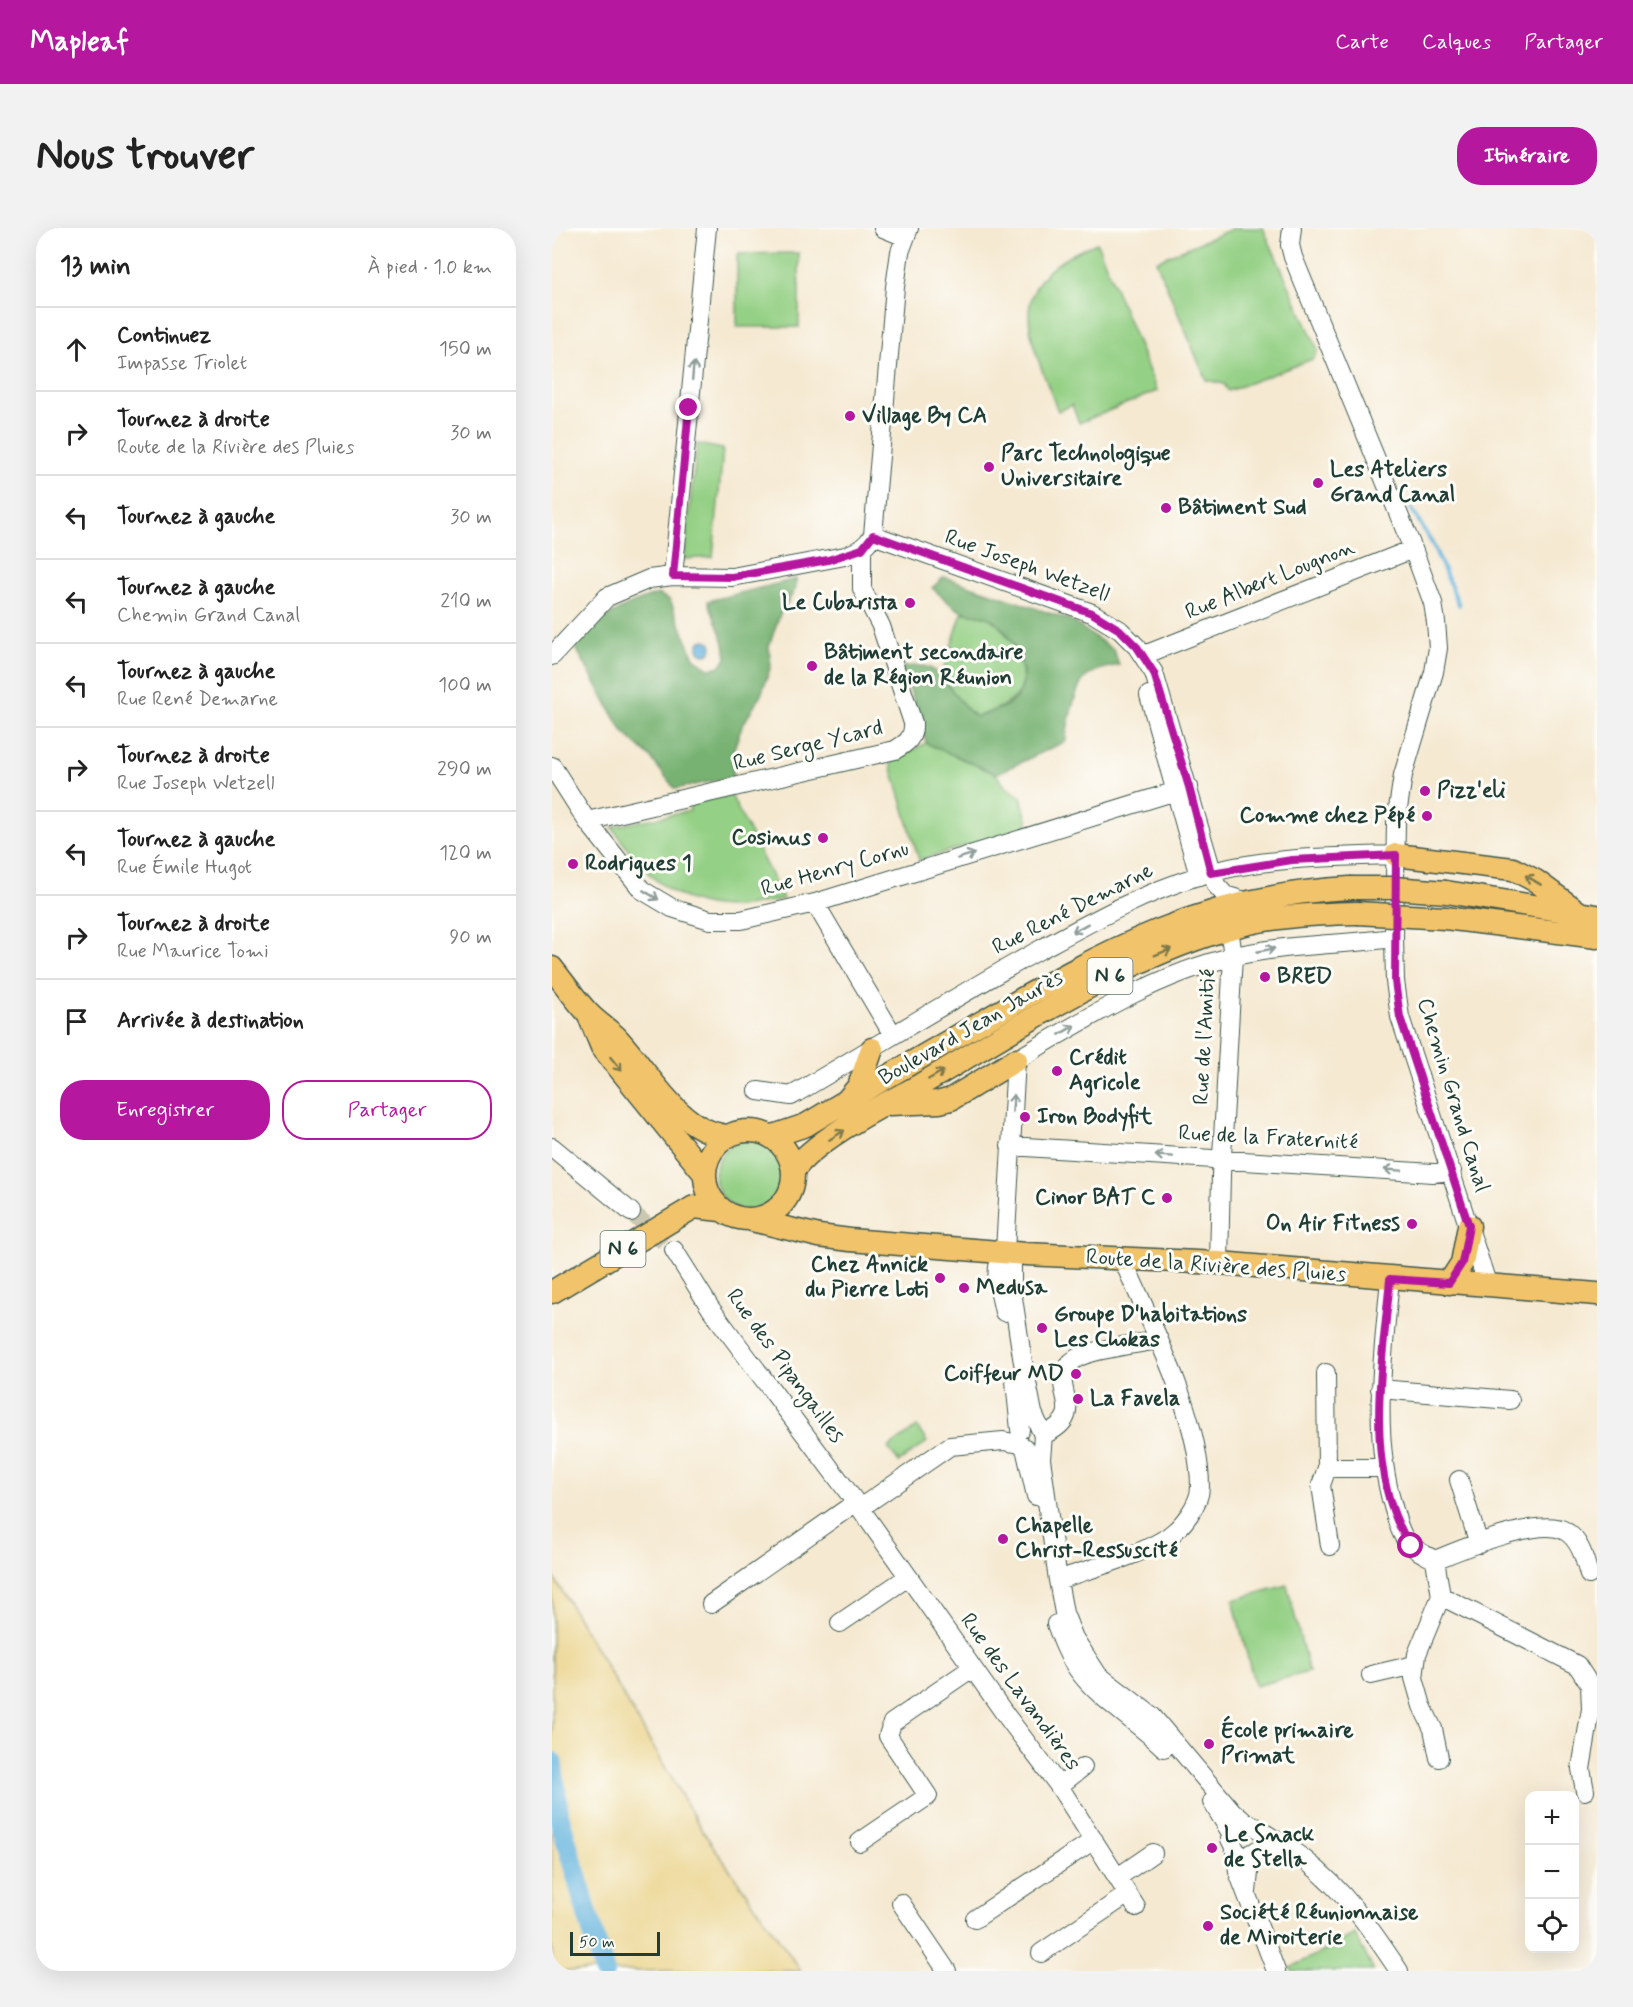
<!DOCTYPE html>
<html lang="fr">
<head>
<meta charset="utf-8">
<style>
	body { margin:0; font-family:Mynerve,sans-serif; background:#f2f2f2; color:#222 }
	.controls { position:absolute; right:18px; bottom:18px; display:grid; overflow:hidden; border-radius:12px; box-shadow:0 6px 24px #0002 }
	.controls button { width:54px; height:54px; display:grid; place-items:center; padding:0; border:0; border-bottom:2px solid #e0e0e0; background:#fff; color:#222; font:30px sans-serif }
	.scale { position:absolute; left:18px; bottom:15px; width:90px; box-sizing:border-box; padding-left:6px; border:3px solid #1f3d34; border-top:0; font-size:16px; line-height:21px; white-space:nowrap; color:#1f3d34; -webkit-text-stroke:4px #fdfcf7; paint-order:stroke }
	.stop { position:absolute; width:18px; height:18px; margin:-14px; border:4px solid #b5179e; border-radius:50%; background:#fff }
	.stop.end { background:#b5179e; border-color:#fff; box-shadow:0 2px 6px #0008 }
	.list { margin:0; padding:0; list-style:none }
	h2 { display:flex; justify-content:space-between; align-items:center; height:78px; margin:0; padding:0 24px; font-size:26px }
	h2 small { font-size:20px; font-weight:400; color:#767676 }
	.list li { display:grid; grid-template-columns:39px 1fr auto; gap:18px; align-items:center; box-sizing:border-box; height:84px; padding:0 24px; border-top:2px solid #e0e0e0 }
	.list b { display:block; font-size:22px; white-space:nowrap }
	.list p { margin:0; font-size:20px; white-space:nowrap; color:#767676 }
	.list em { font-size:20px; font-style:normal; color:#767676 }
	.actions { display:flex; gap:12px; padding:18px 24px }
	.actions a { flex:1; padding:14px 0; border:2px solid #b5179e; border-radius:24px; text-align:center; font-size:21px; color:#b5179e }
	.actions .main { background:#b5179e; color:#fff }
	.icon { flex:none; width:33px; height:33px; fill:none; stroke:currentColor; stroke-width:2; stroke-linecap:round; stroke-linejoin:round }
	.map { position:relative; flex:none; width:1045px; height:1743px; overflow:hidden; border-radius:24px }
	header { display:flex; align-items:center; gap:36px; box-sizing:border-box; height:84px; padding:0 30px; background:#b5179e; color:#fff }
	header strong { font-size:28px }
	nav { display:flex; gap:33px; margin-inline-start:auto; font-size:21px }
	.intro { display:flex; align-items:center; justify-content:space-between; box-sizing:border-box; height:144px; padding:0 36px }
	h1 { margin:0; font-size:42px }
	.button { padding:15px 27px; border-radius:24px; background:#b5179e; color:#fff; font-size:21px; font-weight:700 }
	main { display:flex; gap:36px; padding:0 36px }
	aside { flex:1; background:#fff; border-radius:24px; box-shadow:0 6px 24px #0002 }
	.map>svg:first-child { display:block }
	.green { fill:#94d085; stroke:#5a865c; stroke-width:1.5 }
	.forest { fill:#77b272; stroke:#4b7853; stroke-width:1.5 }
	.sand { fill:#eeda9e; stroke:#868c69; stroke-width:1.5 }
	.water { fill:#63b4de; stroke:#417889; stroke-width:1.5 }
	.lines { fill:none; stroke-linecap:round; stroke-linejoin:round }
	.stream { stroke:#63b4de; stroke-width:4 }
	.river { stroke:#63b4de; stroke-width:21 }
	.minor-tunnel { stroke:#cac7b2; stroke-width:18; stroke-dasharray:18 9; stroke-linecap:butt }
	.minor-casing { stroke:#3f574c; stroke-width:20 }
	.major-casing { stroke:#3f574c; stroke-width:25 }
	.minor { stroke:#fff; stroke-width:18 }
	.major { stroke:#f1c36a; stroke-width:22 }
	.major-bridge-casing { stroke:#3f574c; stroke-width:25; stroke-linecap:butt }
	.major-bridge { stroke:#f1c36a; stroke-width:22 }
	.oneway { stroke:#8f9e9a }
	.oneway2 { stroke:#7d794c }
	.route { stroke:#b5179e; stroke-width:8 }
	.poi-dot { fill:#b5179e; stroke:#fdfcf7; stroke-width:2 }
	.labels { text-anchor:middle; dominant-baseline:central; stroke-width:6; stroke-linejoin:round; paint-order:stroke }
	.shield { fill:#fdfcf7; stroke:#62766e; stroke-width:1.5 }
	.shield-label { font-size:21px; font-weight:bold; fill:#1f3d34 }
	.poi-label { font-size:22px; font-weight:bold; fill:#1f3d34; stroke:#fdfcf7; text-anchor:start }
	.street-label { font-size:22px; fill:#1f3d34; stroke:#fdfcf7 }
</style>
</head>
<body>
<header>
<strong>Mapleaf</strong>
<nav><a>Carte</a><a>Calques</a><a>Partager</a></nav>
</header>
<div class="intro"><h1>Nous trouver</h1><a class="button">Itinéraire</a></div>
<main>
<aside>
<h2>13 min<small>À pied · 1.0 km</small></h2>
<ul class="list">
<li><svg class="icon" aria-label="ahead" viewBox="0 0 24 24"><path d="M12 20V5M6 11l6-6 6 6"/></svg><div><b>Continuez</b><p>Impasse Triolet</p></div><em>150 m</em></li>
<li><svg class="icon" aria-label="right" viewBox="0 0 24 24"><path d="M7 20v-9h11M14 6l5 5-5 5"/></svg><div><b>Tournez à droite</b><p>Route de la Rivière des Pluies</p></div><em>30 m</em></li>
<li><svg class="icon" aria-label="left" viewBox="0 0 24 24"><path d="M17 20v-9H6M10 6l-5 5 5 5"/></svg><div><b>Tournez à gauche</b></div><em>30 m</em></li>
<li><svg class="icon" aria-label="left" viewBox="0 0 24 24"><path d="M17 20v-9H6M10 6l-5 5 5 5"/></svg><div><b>Tournez à gauche</b><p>Chemin Grand Canal</p></div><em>210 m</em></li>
<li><svg class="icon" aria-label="left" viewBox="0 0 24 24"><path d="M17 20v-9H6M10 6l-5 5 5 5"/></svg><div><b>Tournez à gauche</b><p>Rue René Demarne</p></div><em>100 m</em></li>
<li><svg class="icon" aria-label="right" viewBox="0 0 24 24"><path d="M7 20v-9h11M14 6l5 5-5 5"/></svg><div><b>Tournez à droite</b><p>Rue Joseph Wetzell</p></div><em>290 m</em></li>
<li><svg class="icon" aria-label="left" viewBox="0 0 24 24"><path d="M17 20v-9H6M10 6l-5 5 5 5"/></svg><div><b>Tournez à gauche</b><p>Rue Émile Hugot</p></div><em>120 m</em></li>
<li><svg class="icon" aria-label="right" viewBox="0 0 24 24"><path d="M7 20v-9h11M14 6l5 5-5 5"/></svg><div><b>Tournez à droite</b><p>Rue Maurice Tomi</p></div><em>90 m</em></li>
<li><svg class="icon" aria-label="arrive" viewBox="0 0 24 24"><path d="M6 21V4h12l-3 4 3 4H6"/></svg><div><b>Arrivée à destination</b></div></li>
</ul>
<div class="actions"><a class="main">Enregistrer</a><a>Partager</a></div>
</aside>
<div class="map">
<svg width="1045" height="1743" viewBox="0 0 1045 1743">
	<rect width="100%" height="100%" fill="#fdfcf7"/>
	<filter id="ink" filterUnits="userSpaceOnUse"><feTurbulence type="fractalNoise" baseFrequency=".0167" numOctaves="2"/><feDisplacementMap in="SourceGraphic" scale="12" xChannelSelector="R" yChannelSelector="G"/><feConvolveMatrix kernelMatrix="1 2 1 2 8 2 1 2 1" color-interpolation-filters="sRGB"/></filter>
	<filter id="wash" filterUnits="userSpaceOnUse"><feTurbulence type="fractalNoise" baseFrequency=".008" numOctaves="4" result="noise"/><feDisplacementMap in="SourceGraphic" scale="24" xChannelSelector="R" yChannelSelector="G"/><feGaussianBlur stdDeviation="1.35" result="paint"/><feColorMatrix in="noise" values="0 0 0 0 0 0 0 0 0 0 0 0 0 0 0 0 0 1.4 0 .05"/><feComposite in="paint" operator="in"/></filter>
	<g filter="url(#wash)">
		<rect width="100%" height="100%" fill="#f5e9d2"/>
		<!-- green -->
		<path class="green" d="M682,0H711L766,122L761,131L676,163L672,156L654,152L604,33Z
			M545,15L605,163L527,195L520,177L506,183C475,104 447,54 545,15Z
			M247,25V99H185V26Z
			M145,216L171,221L161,329L132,331Z
			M410,385C420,385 428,386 437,390C456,400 482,448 465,467C454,479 439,483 424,489L410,479L389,449Z
			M374,515L444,546L453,558L469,569L477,599L367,632L338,534Z
			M179,567L231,671C214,674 194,680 176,679C118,677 91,644 60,599L138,583L137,575Z
			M163 947a35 35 0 1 1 70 0a35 35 0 1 1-70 0Z
			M365,1199L375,1214L347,1234L336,1220Z
			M735,1357L757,1444L703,1458L681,1372Z
			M803,1706L822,1743H740L738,1740Z"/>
		<!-- forest -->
		<path class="forest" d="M392,349L518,392L562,422L567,437C554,440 538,442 529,455C523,465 514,501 514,513L444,546L374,515L367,487L349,439C357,439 371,436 378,440C394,448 406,476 424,489C438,484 461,479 468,464C479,441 459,404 439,391C430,385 417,388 409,383C398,378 389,367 380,360Z
			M244,351V360L228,386L217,418L219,438L209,467L190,498L181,523V549L123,561L98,529L71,504L22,417C51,390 67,378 106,366L118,372L142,430L158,441L168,438L175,429L171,412L156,373Z"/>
		<!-- sand -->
		<path class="sand" d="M0,1346L150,1602L249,1743H0Z"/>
		<!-- water -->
		<path class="water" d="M146 419a7 7 0 1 1 14 0a7 7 0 1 1-14 0Z"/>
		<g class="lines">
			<!-- stream -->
			<path class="stream" d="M859,280L881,317L907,377"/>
			<!-- river -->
			<path class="river" d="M0,1534L7,1588L52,1743"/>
		</g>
	</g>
	<g filter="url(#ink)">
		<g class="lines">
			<!-- minor-tunnel -->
			<path class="minor-tunnel" d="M79,984L122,1022"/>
			<defs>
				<path id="minor" d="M331,0L353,9
					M740,0L738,17L741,29L861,321L881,375L884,394L886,420L882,444L851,547L844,594L842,710L843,753L848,789L936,1058
					M321,307L540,385L568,402L585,419L602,445L664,657L673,667L693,673
					M121,348L155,0
					M592,427L861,321
					M0,428L55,369L97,351L121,348L180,349L293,328C306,323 314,319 321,307L343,59L348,24L357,0
					M597,467L647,648
					M0,538L35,593L90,662L120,680L158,692H189L263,675L637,559
					M35,593L343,522C355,515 362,510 361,495L329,398L310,361V321
					M263,675L341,807
					M206,863L239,868C323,819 404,768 489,721C539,694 591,665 646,648C709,629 778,629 844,627
					M458,918L881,945L900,943
					M0,919L79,984
					M122,1022L159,1081L308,1280L453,1486L507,1558L584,1679
					M453,1023L460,1033V1063L470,1129L481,1185L491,1207L489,1231L506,1352L512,1385L522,1410L546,1447L600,1488L680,1583L694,1595
					M453,1023L464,832C533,791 605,746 683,728C736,716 789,717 842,710
					M667,1035L669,947L681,728L677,700
					M838,1051C831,1129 819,1206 842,1282C846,1295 849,1310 860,1318C866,1324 876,1328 883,1332
					M452,1084C448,1064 439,1040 453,1023
					M774,1145L775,1240L769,1257L778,1318
					M463,1153L468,1202
					M828,1161L958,1172
					M491,1207C545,1184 486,1154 525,1130C540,1121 587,1116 606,1112
					M473,1220L484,1268
					M775,1240H831
					M907,1252L927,1316
					M308,1280L398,1218L451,1213L468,1216
					M883,1332L889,1368L865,1426L862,1450L870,1478L881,1501L887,1530
					M883,1332C909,1321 989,1288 1013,1303C1028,1311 1033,1332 1037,1347
					M506,1352C537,1341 591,1327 617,1308C630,1299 648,1276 648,1259C648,1188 598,1094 570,1030
					M889,1368L1025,1437L1038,1457L1039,1481L1029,1541L1033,1563
					M159,1376L303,1275
					M288,1395L356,1349
					M504,1396C510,1412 516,1428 526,1442C547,1472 585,1493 612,1520
					M819,1447L862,1437
					M507,1558L531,1539
					M660,1574L679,1605
					M308,1614L376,1568L336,1508L340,1495L420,1440
					M705,1622L725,1623L742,1628
					M566,1649L601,1625
					M695,1664L699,1625
					M349,1675L395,1743
					M423,1691L542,1612
					M489,1725L576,1666
					M724,1743L686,1644L684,1623L678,1611C680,1599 687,1594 699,1596C716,1608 735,1618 752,1631C792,1662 820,1702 847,1743"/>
				<path id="major" d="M844,627L961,641L984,653L1029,686
					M894,664L1045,688
					M893,690L1045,709
					M0,740C12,755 22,770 35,784C43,793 54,800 63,808C96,842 124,902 175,908
					M38,790L50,819L152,945
					M296,871L307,858L320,821
					M338,876L388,874L399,871L464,832
					M153 947a44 44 0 1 1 88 0a44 44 0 1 1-88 0Z
					M221,908L254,897C312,862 371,828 430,794C552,723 653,667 798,660
					M241,943C263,911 332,877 368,857C467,799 564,734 675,701C716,688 763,686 805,685
					M200,992L267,1008L298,1012L474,1026L667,1035L1045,1066
					M897,1055L910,1035L917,998
					M0,1064L142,979L169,982"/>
			</defs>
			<!-- minor casing -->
			<use href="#minor" class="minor-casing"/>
			<!-- major casing -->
			<use href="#major" class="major-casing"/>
			<!-- minor -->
			<use href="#minor" class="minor"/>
			<!-- major -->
			<use href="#major" class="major"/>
			<defs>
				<path id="major-bridge" d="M798,660H842L894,664
					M805,685L893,690"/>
			</defs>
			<!-- major-bridge casing -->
			<use href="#major-bridge" class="major-bridge-casing"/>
			<!-- major-bridge -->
			<use href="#major-bridge" class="major-bridge"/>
		</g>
		<!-- one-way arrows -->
		<defs><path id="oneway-shaft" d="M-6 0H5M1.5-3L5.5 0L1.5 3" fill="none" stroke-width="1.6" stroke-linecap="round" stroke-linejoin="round" transform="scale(1.5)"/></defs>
		<g class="oneway">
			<use href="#oneway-shaft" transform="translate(141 143) rotate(-85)"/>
			<use href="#oneway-shaft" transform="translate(414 628) rotate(-17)"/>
			<use href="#oneway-shaft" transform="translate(99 667) rotate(31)"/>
			<use href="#oneway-shaft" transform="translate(528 700) rotate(151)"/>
			<use href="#oneway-shaft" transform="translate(714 722) rotate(-11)"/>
			<use href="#oneway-shaft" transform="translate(515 802) rotate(-31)"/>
			<use href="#oneway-shaft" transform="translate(461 875) rotate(-86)"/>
			<use href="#oneway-shaft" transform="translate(612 928) rotate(-176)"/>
			<use href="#oneway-shaft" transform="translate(841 942) rotate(-176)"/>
		</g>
		<g class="oneway2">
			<use href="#oneway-shaft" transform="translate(981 652) rotate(-149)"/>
			<use href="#oneway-shaft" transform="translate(611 724) rotate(-22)"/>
			<use href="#oneway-shaft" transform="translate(64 836) rotate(51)"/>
			<use href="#oneway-shaft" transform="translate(384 847) rotate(-30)"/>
			<use href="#oneway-shaft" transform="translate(285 907) rotate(-32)"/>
		</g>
	</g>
	<g class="lines" filter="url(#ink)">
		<!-- route -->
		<path class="route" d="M137,180L121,348L180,349L276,332L310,321L321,307L540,385L568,402L585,419L602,445L637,559L659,645L740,632L844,627L843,753L848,789L917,998L910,1035L897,1055L838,1051C831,1133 809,1245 859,1318"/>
	</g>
	<!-- markers -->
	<g class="poi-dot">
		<circle cx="298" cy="188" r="6"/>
		<circle cx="437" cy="239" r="6"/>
		<circle cx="766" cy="255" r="6"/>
		<circle cx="614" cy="280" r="6"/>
		<circle cx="358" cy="375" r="6"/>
		<circle cx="260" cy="438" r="6"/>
		<circle cx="873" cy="563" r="6"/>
		<circle cx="875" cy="588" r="6"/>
		<circle cx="271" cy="610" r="6"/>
		<circle cx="21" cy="636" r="6"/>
		<circle cx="713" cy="749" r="6"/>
		<circle cx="505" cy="843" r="6"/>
		<circle cx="473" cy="889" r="6"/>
		<circle cx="615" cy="970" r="6"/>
		<circle cx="860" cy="996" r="6"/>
		<circle cx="388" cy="1050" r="6"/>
		<circle cx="412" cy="1060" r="6"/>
		<circle cx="490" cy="1100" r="6"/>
		<circle cx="524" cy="1146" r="6"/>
		<circle cx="526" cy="1171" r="6"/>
		<circle cx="451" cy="1311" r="6"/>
		<circle cx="657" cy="1516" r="6"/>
		<circle cx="660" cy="1620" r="6"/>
		<circle cx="656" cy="1698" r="6"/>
	</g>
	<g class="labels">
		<!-- shield labels -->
		<g class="shield">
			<rect x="535.5" y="730" width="45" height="36" rx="4.5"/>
			<rect x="48.5" y="1003" width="45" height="36" rx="4.5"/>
		</g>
		<g class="shield-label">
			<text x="558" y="748">N 6</text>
			<text x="71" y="1021">N 6</text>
		</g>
		<!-- poi labels -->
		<g class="poi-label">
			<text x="310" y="188">Village By CA</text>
			<text x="449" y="226">Parc Technologique<tspan x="449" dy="25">Universitaire</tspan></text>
			<text x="778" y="242">Les Ateliers<tspan x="778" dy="25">Grand Canal</tspan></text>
			<text x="626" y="280">Bâtiment Sud</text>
			<text x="346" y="375" text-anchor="end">Le Cubarista</text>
			<text x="272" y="425">Bâtiment secondaire<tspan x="272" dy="25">de la Région Réunion</tspan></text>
			<text x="885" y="563">Pizz'eli</text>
			<text x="863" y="588" text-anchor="end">Comme chez Pépé</text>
			<text x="259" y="610" text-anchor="end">Cosinus</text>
			<text x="33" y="636">Rodrigues 1</text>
			<text x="725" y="749">BRED</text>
			<text x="517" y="830">Crédit<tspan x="517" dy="25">Agricole</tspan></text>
			<text x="485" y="889">Iron Bodyfit</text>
			<text x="603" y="970" text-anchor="end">Cinor BAT C</text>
			<text x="848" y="996" text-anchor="end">On Air Fitness</text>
			<text x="376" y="1037" text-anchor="end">Chez Annick<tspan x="376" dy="25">du Pierre Loti</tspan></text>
			<text x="424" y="1060">Medusa</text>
			<text x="502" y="1087">Groupe D'habitations<tspan x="502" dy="25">Les Chokas</tspan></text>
			<text x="512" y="1146" text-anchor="end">Coiffeur MD</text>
			<text x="538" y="1171">La Favela</text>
			<text x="463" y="1298">Chapelle<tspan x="463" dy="25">Christ-Ressuscité</tspan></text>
			<text x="669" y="1503">École primaire<tspan x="669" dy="25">Primat</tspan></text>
			<text x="672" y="1607">Le Snack<tspan x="672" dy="25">de Stella</tspan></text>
			<text x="668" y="1685">Société Réunionnaise<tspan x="668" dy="25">de Miroiterie</tspan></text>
		</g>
		<!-- street labels -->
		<g class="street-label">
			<text transform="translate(475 338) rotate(20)">Rue Joseph Wetzell</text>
			<text transform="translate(718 352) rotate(-22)">Rue Albert Lougnon</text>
			<text transform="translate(256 518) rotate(-14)">Rue Serge Ycard</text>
			<text transform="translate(283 641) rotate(-16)">Rue Henry Cornu</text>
			<text transform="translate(521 681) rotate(-27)">Rue René Demarne</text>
			<text transform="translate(419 800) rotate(-30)">Boulevard Jean Jaurès</text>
			<text transform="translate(653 809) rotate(-87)">Rue de l'Amitié</text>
			<text transform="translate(901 867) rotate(73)">Chemin Grand Canal</text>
			<text transform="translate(716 910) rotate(3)">Rue de la Fraternité</text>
			<text transform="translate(664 1038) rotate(4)">Route de la Rivière des Pluies</text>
			<text transform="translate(233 1138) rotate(54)">Rue des Pipangailles</text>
			<text transform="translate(468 1464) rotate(54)">Rue des Lavandières</text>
		</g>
	</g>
</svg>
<div class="controls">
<button>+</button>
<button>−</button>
<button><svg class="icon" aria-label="locate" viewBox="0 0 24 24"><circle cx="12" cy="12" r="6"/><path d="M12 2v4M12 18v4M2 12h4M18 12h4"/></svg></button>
</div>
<div class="scale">50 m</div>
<div class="stop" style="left:859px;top:1318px"></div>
<div class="stop end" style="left:137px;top:180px"></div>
</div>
</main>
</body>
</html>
